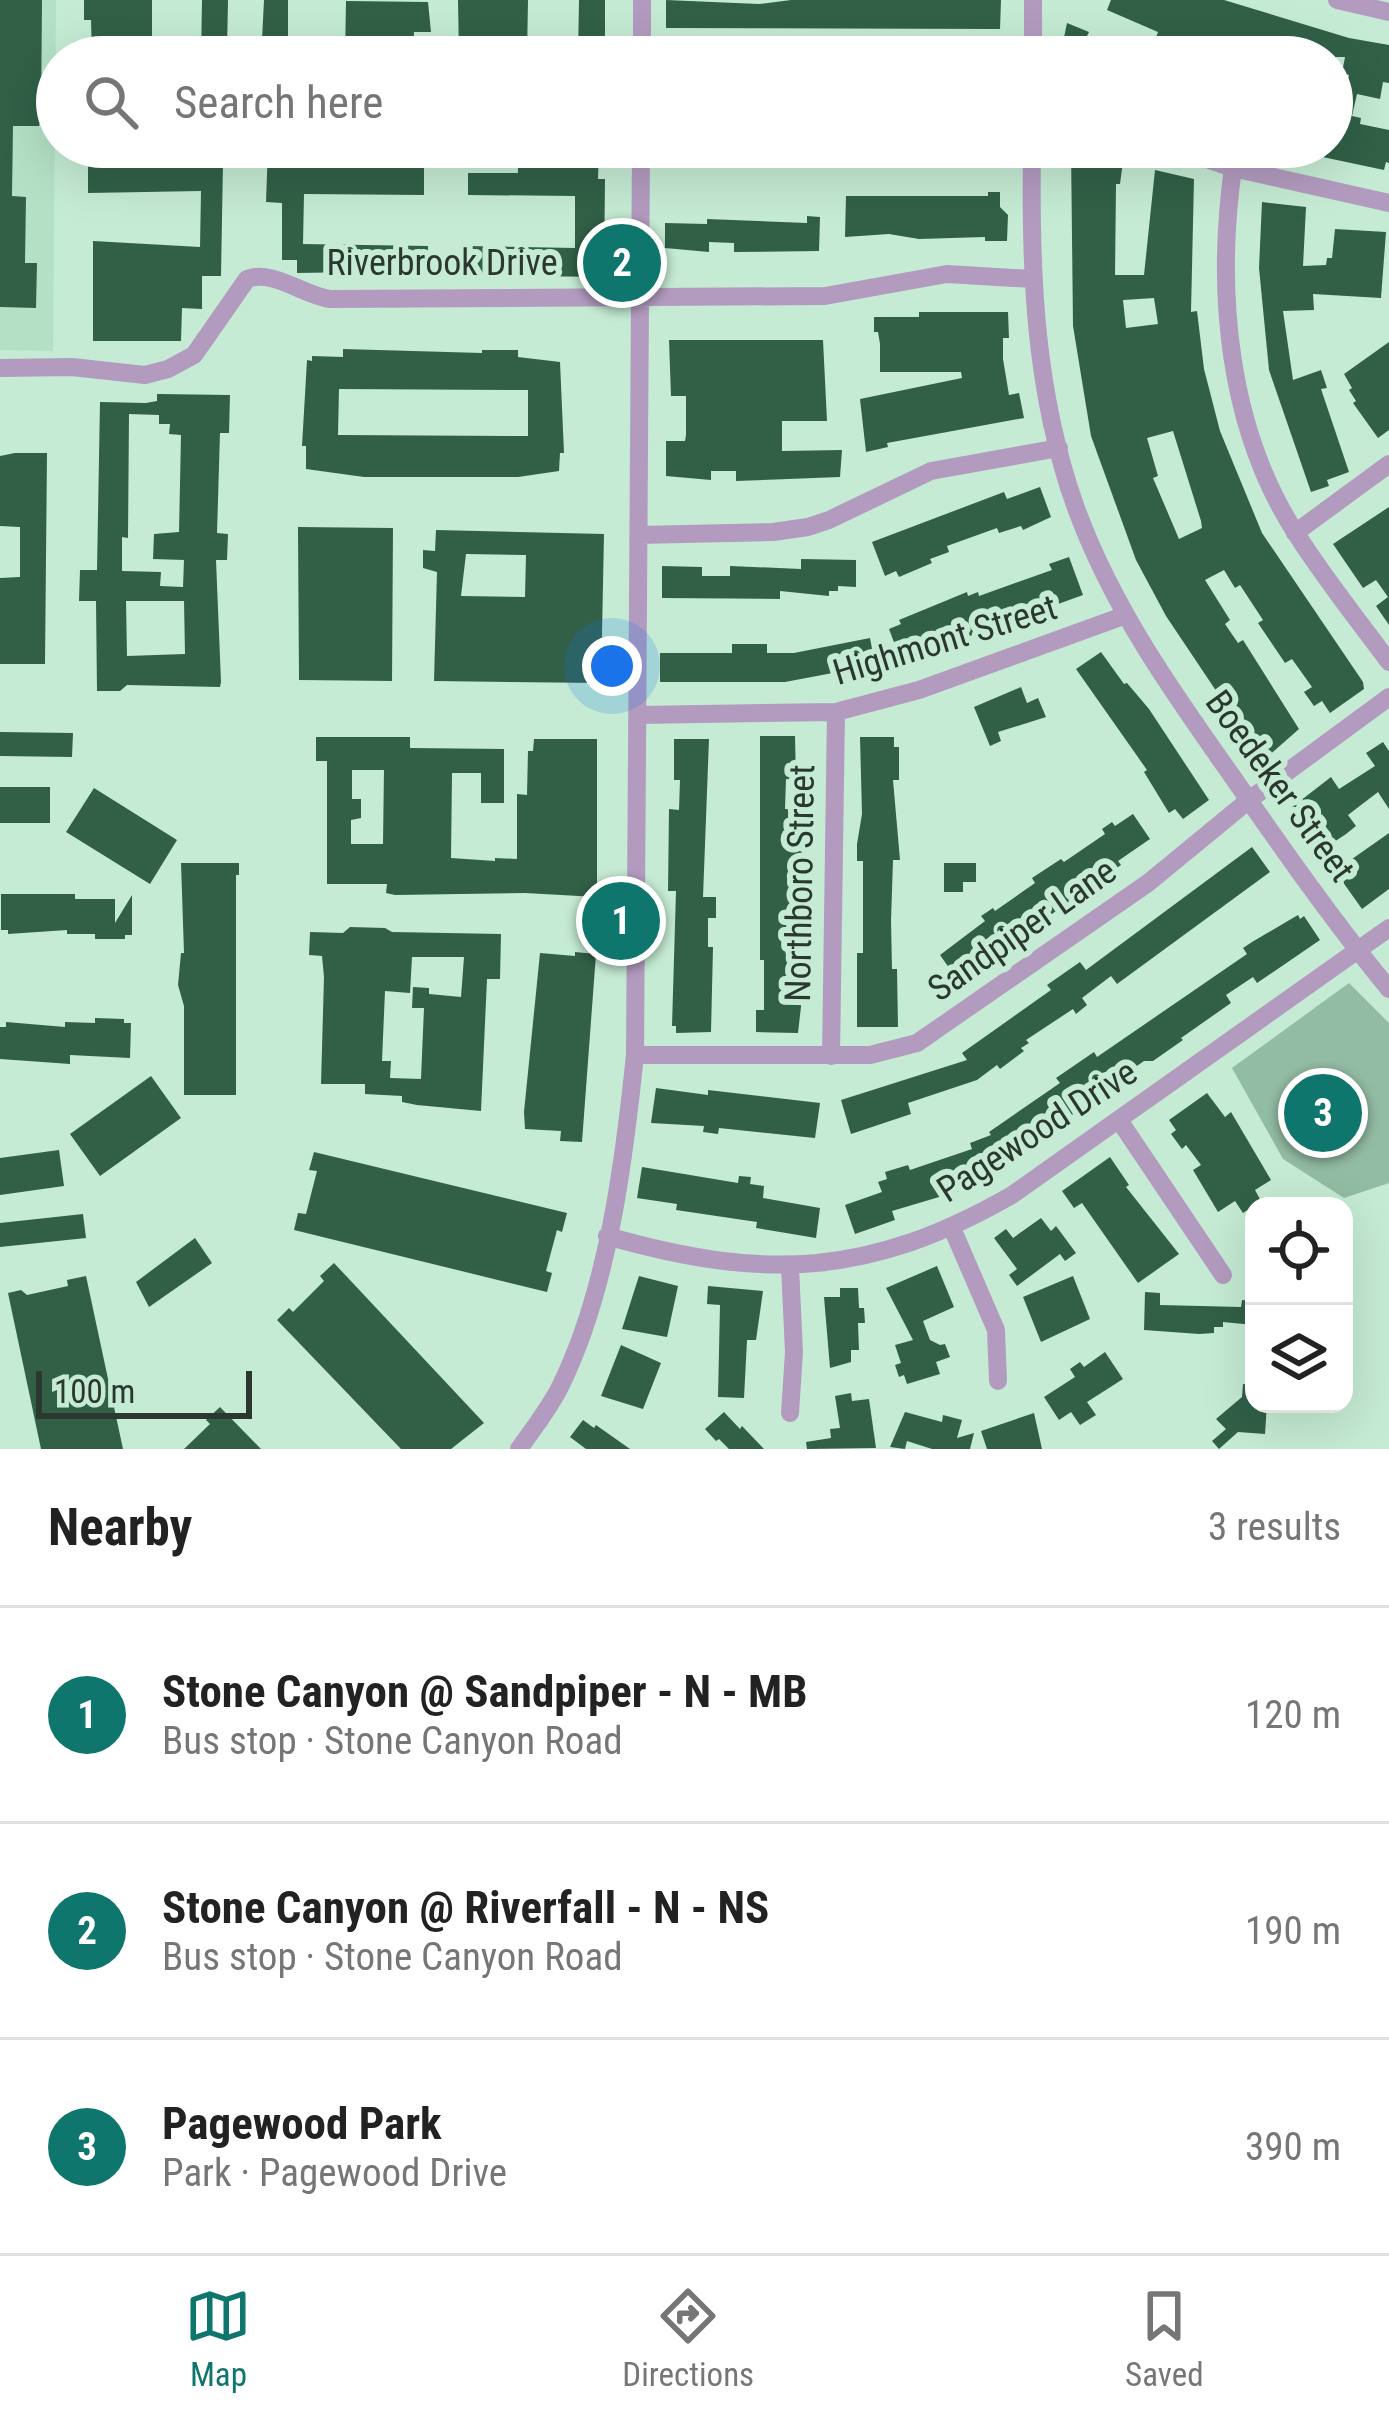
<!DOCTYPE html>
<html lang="en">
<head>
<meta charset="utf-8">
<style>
	body { margin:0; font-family:"Roboto Condensed",sans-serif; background:#f2f2f2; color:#222 }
	.controls { position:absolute; right:36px; bottom:36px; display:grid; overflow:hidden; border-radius:24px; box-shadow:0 12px 48px #0002 }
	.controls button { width:108px; height:108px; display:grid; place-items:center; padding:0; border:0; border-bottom:3px solid #e0e0e0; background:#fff; color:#222; font:60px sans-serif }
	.scale { position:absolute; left:36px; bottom:30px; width:216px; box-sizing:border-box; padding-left:12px; border:6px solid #2a3830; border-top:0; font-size:33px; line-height:42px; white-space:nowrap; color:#2a3830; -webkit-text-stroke:9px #c5ebd4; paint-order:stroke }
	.you { position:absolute; left:612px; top:666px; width:42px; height:42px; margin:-30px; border:9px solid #fff; border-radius:50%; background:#1a73e8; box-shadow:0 0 0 18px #1a73e833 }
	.badge { display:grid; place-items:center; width:78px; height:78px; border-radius:50%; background:#0f766e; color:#fff; font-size:39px; font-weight:700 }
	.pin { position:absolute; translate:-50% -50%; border:6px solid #fff; box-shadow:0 3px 12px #0006 }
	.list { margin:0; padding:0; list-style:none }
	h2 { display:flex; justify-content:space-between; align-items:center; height:156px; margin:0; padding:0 48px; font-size:51px }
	h2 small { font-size:39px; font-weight:400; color:#767676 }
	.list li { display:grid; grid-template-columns:78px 1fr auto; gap:36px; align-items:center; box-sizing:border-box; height:216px; padding:0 48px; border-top:3px solid #e0e0e0 }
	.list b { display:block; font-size:45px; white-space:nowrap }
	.list p { margin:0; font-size:39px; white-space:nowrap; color:#767676 }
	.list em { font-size:39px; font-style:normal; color:#767676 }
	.icon { flex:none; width:66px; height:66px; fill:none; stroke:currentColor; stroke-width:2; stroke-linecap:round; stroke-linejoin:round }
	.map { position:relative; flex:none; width:1389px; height:1449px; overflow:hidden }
	.search { position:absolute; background:#fff; box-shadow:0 12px 48px #0002; left:36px; right:36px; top:36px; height:132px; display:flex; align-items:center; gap:30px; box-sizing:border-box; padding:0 42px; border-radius:66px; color:#767676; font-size:45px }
	.sheet { height:804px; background:#fff }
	nav { display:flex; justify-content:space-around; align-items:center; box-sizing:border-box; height:168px; border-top:3px solid #e0e0e0; background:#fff; font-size:33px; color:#767676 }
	nav a { display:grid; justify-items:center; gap:6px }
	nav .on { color:#0f766e }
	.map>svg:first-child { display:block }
	.built { fill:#b4e1c6 }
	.green { fill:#93bca4 }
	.building { fill:#316047; fill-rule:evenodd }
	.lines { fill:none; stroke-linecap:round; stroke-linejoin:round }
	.minor { stroke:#b39bbf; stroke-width:18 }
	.labels { text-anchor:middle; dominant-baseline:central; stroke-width:12; stroke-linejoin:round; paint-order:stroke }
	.street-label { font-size:36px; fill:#2a3830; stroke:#c5ebd4 }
</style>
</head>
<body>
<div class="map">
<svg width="1389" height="1449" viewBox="0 0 1389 1449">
	<rect width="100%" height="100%" fill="#c5ebd4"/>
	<!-- built -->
	<path class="built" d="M0,0H56L53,351L0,350Z"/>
	<!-- green -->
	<path class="green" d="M1349,983L1389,1023V1183L1344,1198L1283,1159L1232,1068Z"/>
	<!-- building -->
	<path class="building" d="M0,0H42L41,118L39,126H13L12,196L26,197L25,263H37L36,308L0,307Z
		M84,0H152V57H92L91,20H84Z
		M202,0H228L227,50H214V57H201Z
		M264,0H288V57H268L269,40H262Z
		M458,0H528L527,57H459Z
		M579,0H605V57H578Z
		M666,0L759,4L791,0H1001L1000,29L666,28Z
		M1111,0H1224L1349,38L1389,45V83L1383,82L1380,99L1357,94L1352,116L1361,118L1360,124L1389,130V163L1386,162L1384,170L1299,152L1300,147H1332V106L1342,108L1349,75L1342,73L1345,57H1060L1067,23L1089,32L1086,38L1111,48L1114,41L1149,56L1158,32L1107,10Z
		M346,1L428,2L431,32H414L413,57H345Z
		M88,147H191V162H223L221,276H202V309L182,308L181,341H93V241L200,247L201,191L88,193Z
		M268,147H377V166H424V195L304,194L303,244L428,246V266H422V271L297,273V260H282V203L266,202Z
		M518,147H599L598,179H605L604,277L464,275L465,246L575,248V196L468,195V173H518Z
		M1071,147L1111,149V153L1124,154L1120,184H1116L1115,275H1144L1155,170L1194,179L1191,312L1197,311L1204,369L1220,431L1262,533L1363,682L1364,689L1330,713L1322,701L1314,706L1304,692L1312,687L1292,659L1285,663L1258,623L1263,620L1240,585L1235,588L1224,570L1205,580L1230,620L1225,624L1238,643L1243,640L1299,729L1267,757L1254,735L1251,736L1244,726L1241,728L1166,616L1136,560L1091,436L1073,326ZM1154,298L1158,324L1126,328L1123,300ZM1173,431L1201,521L1202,528L1179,539L1153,478L1158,476L1147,438Z
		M988,192H1000V207L1008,215L1007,241H985V237L919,239L889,234L845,237L846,196H988Z
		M1262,202L1306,207L1303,266L1326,265L1327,258H1332L1335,229L1386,232L1381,298L1313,294L1314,310L1283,311L1293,380L1321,370L1327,388L1321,389L1349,472L1327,480L1329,486L1311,492L1269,370L1259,268Z
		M807,216L820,217L819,251L734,252V243L709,242V252L665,248V223L707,224V219L807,223Z
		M919,312H1008L1009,338H1003V359L1009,395L1019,393L1024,418L887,443L888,447L866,452L860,399L962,378L961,372H880V344L878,332H874V317H919Z
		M669,340H823L827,421H782V451L842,450L840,477L736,481V471H711V480L666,476V441H685L686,435V396H671Z
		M1389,342V430L1378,438L1353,403L1356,401L1349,390L1352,388L1344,374Z
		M343,349L482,353V350H518V357L560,362L564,453H560L559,471L518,477H364L306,469V446H302L307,360L312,361V356L343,357ZM339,389L528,390V436L338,435Z
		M157,394L230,395L229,433H220L217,533L228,534L227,560H216L221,682L220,687L127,685L120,691H97L96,601H79L80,570H97L100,402L146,403L157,401ZM129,414L159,415V424H170L169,434L181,435L179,532L154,534L153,559L184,560L183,587L160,586L161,572L122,571V537L128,538ZM126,601H184L185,654L127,656Z
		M15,453H47L45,664H0V578L20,577V527L0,526V456Z
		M1040,487L1051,517L1023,530L1021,526L999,533L997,528L947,546L949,552L930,559L932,563L899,577L896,571L885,576L872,542L1004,492L1007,499Z
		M1389,507V625L1376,606L1388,597L1376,580L1363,588L1333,544Z
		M298,527L393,528L392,681L299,680Z
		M436,530L604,534L601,683L434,681L437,572L423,568V550L435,551ZM466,554L526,555L525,597L461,596Z
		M1069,557L1083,595L901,661L889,629L901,624L899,620L967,592L968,596L978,592L979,596L1052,570L1049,564Z
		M801,559L856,560V587L838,586V591H829V596L780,591V599L662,598V566L702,567V576H730V566L801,569Z
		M870,638L875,665L785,682H660V653H732V644H767V653H794Z
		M1101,652L1124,684L1127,683L1149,709L1209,800L1183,819L1175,809L1169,813L1144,772L1147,770L1076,669Z
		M1021,687L1027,703L1038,698L1046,717L998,732L1001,741L990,746L974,707Z
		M0,732L73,733L72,757L0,756Z
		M760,736H795L796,780L786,779L785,809H802V871H796L795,998H802L798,1033L756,1032V1010H764V960H760Z
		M316,737H410V748L504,749V803H481V773H452L451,858L495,861V858L517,859V794L527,795L528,751H533L534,739H597V897L525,893L395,895L386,893L387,884H327V761H316ZM352,770H384L383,844H351V820L361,818V799H352Z
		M860,737H894V747H899V780H893L900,860H893L891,921L892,969H897L898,1027H857V953H863V861H857V844L862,814Z
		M674,739H709L703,897H716V918H708V947H713L711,1032L676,1033V1026H672L676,891H668L669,809L679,810L680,780H674Z
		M1383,742L1389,751V809L1378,792L1348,815L1356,826L1346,834L1328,846L1320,835L1313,839L1291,808L1331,777L1339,789L1375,766L1366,753Z
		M0,787H50V823H0Z
		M94,788L177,840L150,884L66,832Z
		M1133,814L1150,839L1118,861L1121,865L1014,941L1009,932L984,950L991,959L959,982L940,955L985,921L981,916L993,908L995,911L1035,883L1032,878L1061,859L1064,862L1105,834L1102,829L1112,822L1115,826Z
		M1389,833V889L1362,909L1335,871Z
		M1252,847L1270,872L1117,984L1111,976L1082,998L1087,1005L1076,1014L1073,1009L1026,1040L1029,1043L1021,1048L1024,1051L1000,1069L997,1065L977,1080L908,1103L911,1114L851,1134L841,1100L967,1060L962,1053L1051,990L1047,985L1080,962L1086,970Z
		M181,863H239V875H236V1095H184V1006L178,985L181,953H184Z
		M944,863H976V882H963V892H944Z
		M1,894H75V899H115V923L132,895V935H125V939H95V934H67V930L8,934V930H1Z
		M1298,915L1300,919L1304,916L1320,940L1257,983L1253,977L1226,995L1231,1003L1181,1038L1183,1040L1153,1061H1144L1101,1091L1103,1094L997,1165L999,1171L964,1183L966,1189L892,1211L895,1220L855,1234L845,1205L882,1192L878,1182L887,1179L885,1172L908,1165L910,1170L972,1149L970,1143L991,1135L989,1132L1060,1083L1056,1078L1094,1052L1097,1057L1247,954L1243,948L1252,942Z
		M350,927L385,928L392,932L501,934L500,979H487L481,1111L417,1105L402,1102V1096L365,1094V1084H321L324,977L322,956L309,955L310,932L343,933ZM412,957H464L461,997L429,994V988L413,987L412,1008H424L421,1079L390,1078L391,1061H382L385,991L410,993Z
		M575,952L596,954L582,1142L560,1141L561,1131L525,1129L524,1112L540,953L575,956Z
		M95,1018L124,1019V1023H131L130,1058L70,1055V1064L0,1059V1027H6V1022L65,1027V1022L95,1023Z
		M151,1076L181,1118L100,1176L70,1134Z
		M656,1088L708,1095V1090L820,1103L815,1138L719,1128L718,1134L703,1132L704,1126L651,1123Z
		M1207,1093L1225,1117L1231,1112L1271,1180L1255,1190L1261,1201L1243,1213L1235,1201L1218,1212L1193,1170L1201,1165L1186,1145L1182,1149L1171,1134L1176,1130L1169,1120Z
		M59,1150L64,1186L0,1195V1158Z
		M314,1152L567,1213L562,1232L557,1230L546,1271L552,1273L547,1292L294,1230L298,1213L306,1214L317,1171L309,1170Z
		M1110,1157L1129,1185L1126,1187L1179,1254L1138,1283L1082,1203L1074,1208L1062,1191Z
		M642,1167L738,1183L739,1176L751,1177L750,1184L764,1186L763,1198L820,1208L816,1238L756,1228L757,1222L676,1210L677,1204L637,1198Z
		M83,1214L86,1238L0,1247V1223Z
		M1041,1218L1051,1231L1056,1226L1076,1253L1065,1261L1060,1254L1017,1286L1009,1275L1017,1269L994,1238L1006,1229L1013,1238Z
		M195,1238L212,1263L149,1307L136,1282Z
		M334,1263L484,1423L451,1449H401L277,1320L289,1308L293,1312L324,1281L320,1276Z
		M937,1266L954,1307L923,1321L930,1340L940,1345L945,1344L950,1357L936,1362L940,1374L907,1384L904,1375L899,1377L895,1365L901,1363L895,1345L913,1340L886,1288Z
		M86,1276L123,1449H41L8,1293L21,1290L27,1295L68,1286L67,1280Z
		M639,1276L678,1286L667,1337L622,1329Z
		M1073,1276L1090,1319L1041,1342L1023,1297Z
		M708,1286L763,1291L756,1340H747L744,1398L718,1397L720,1305L707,1304Z
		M840,1288H858L859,1308H864L865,1323H858L859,1350H851V1362L830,1368L824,1297H840Z
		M1145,1292L1160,1293V1305L1241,1307L1242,1300L1254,1301V1325L1223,1322V1327H1214V1333L1199,1334L1144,1330Z
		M621,1345L661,1363L643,1409L601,1396Z
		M1105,1352L1123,1379L1087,1402L1096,1415L1080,1425L1071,1412L1059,1420L1044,1397L1075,1377L1070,1369L1080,1362L1084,1367Z
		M1243,1384L1254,1385V1404H1267L1265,1434L1238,1432L1219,1449L1212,1441L1226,1429L1216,1419L1242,1397Z
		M851,1393L852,1401L869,1399L876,1448L807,1449L806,1442L831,1438L830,1429L840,1428L835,1396Z
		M220,1407L261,1449H184L210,1424L206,1420Z
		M724,1412L740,1429L742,1426L764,1449H729L719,1439L716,1441L705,1429Z
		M905,1412L942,1422L943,1415L962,1420L957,1438L974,1433L970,1449H932L907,1441L905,1449L890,1447Z
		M1034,1413L1042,1449H987L981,1431Z
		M583,1420L594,1428L596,1425L630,1449H586L570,1437Z"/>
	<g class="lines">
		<!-- minor -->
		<path class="minor" d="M1337,0L1389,12
			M642,57V0
			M1033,57V0
			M1032,147C1030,269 1034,392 1076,508C1112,607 1172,691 1232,776C1282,848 1333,921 1389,989
			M1171,147L1233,168L1389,203
			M1233,168C1216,290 1227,428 1297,535C1325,579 1358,620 1389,662
			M0,368L72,367L145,375L168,369L194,355L247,279C272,269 303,295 330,299L825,296L947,274L1032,279
			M1295,533L1389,464
			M639,535L773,532L808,527L829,520L931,471L1059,448
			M638,715L836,712L919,690L1126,615
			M635,1055H870L917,1043L1148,883L1249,800L1389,697
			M831,1056L836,712
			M1119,1120L1223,1275
			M952,1228L996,1330L998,1381
			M607,1236C765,1281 869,1277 1012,1195L1389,928
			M790,1413L794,1352L790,1267
			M519,1449C533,1429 549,1409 560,1387C608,1290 624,1162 635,1055L641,147"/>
	</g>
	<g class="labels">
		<!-- street labels -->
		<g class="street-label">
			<text x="442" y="263">Riverbrook Drive</text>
			<text transform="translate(945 640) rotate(-17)">Highmont Street</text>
			<text transform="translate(1280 786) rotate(54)">Boedeker Street</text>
			<text transform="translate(800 883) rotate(-89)">Northboro Street</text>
			<text transform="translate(1022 930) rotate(-35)">Sandpiper Lane</text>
			<text transform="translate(1037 1131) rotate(-33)">Pagewood Drive</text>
		</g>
	</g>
</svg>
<div class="controls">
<button><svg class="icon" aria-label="locate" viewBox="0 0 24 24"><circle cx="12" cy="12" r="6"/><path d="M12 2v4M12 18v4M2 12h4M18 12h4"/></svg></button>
<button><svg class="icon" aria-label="layers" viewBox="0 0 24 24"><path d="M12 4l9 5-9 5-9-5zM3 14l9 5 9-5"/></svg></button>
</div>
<div class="scale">100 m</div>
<div class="you"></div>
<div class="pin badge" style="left:621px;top:921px">1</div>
<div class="pin badge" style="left:622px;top:263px">2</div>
<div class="pin badge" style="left:1323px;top:1113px">3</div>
<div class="search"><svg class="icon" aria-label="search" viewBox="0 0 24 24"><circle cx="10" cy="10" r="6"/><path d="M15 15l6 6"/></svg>Search here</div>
</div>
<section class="sheet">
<h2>Nearby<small>3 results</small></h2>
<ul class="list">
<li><span class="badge">1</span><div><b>Stone Canyon @ Sandpiper - N - MB</b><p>Bus stop · Stone Canyon Road</p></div><em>120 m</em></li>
<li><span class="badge">2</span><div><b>Stone Canyon @ Riverfall - N - NS</b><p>Bus stop · Stone Canyon Road</p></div><em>190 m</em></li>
<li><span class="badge">3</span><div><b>Pagewood Park</b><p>Park · Pagewood Drive</p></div><em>390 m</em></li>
</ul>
</section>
<nav>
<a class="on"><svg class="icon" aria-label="map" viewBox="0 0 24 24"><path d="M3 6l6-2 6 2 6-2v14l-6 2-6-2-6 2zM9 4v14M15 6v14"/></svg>Map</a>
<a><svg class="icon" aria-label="directions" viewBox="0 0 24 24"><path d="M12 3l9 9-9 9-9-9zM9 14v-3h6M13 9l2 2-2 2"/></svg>Directions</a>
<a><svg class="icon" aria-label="saved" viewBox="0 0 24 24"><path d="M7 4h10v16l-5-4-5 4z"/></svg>Saved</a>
</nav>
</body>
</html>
